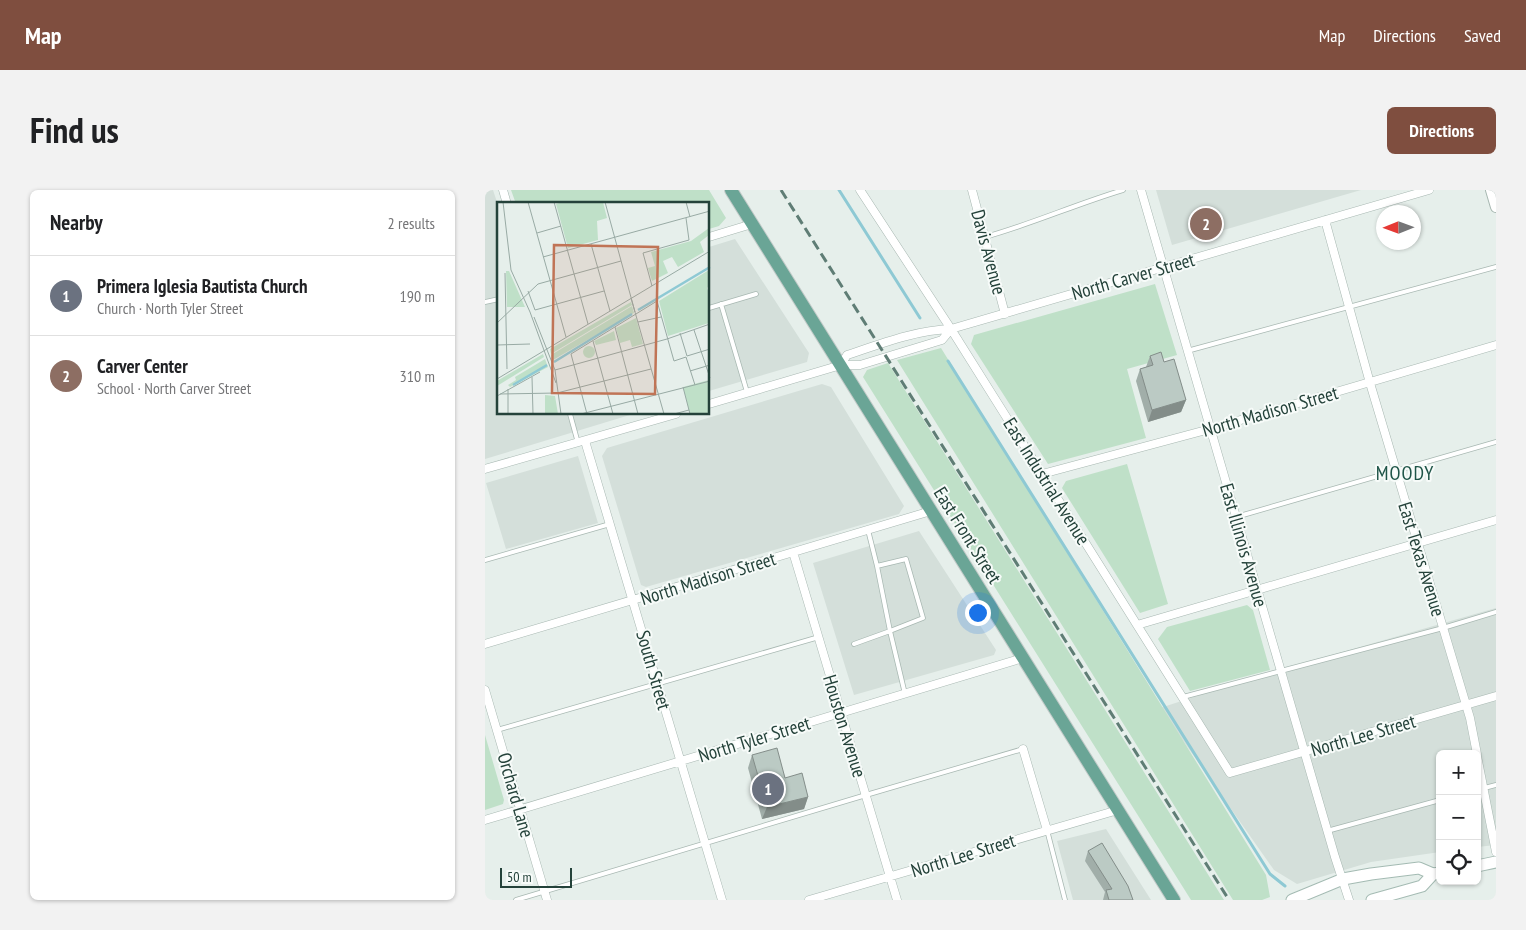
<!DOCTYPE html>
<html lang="en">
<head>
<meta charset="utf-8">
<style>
	body { margin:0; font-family:"PT Sans Narrow",sans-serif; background:#f2f2f2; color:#202124 }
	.controls { position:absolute; right:15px; bottom:15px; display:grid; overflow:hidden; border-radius:8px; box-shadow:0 1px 4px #0004 }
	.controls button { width:45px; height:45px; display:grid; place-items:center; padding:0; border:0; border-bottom:1px solid #e0e0e0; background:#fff; color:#202124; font:25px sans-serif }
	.compass { position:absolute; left:891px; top:15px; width:45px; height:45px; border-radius:50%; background:#fff; box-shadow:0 1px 4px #0004; rotate:269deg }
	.scale { position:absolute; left:15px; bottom:12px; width:72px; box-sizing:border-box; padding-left:5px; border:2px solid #24423a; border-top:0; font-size:14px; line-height:18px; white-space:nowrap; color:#24423a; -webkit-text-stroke:4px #f7fbf9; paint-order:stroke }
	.you { position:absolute; left:492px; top:422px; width:18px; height:18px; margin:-12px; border:4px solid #fff; border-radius:50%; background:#1a73e8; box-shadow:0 0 0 8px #1a73e833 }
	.badge { display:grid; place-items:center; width:32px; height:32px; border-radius:50%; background:#7f4e3f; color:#fff; font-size:16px; font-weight:700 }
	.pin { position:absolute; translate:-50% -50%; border:2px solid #fff; box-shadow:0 1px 5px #0006 }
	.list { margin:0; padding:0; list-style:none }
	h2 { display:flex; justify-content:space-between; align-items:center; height:65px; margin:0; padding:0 20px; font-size:21px }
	h2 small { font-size:16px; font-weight:400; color:#757577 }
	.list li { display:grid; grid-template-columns:32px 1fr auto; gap:15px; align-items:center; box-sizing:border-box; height:80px; padding:0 20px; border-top:1px solid #e0e0e0 }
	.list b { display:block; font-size:19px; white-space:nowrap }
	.list p { margin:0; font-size:16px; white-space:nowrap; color:#757577 }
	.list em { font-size:16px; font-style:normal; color:#757577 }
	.icon { flex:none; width:28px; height:28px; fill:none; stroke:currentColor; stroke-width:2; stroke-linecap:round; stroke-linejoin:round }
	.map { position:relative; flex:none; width:1011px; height:710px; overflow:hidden; border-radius:8px }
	header { display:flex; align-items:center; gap:30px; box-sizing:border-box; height:70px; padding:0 25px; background:#7f4e3f; color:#fff }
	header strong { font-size:24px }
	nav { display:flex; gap:28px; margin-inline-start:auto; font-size:18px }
	.intro { display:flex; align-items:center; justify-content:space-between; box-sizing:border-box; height:120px; padding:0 30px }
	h1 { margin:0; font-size:35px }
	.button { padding:12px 22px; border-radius:8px; background:#7f4e3f; color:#fff; font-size:18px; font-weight:700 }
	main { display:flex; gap:30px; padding:0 30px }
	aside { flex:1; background:#fff; border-radius:8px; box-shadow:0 1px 4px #0004 }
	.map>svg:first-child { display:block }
	.built { fill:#d4dfda }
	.green { fill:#bfe0c8 }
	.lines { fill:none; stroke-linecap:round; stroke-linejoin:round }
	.stream { stroke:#8ec9d4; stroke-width:3 }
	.service-casing { stroke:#a8b8b2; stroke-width:5.5 }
	.minor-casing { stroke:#a8b8b2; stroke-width:9 }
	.tertiary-casing { stroke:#a8b8b2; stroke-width:12 }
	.secondary-casing { stroke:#a4bbb3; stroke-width:13 }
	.primary-casing { stroke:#c2cac8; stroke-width:14 }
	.service { stroke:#fff; stroke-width:4 }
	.minor { stroke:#fff; stroke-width:8 }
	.tertiary { stroke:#fff; stroke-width:10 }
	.secondary { stroke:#fff; stroke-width:11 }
	.primary { stroke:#6aa596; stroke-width:12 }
	.rail { stroke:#5f7d75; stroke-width:3; stroke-dasharray:10 5; stroke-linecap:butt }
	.wall { fill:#a1aea9 }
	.shaded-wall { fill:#838d89 }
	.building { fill:#bbcac4; stroke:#838d89 }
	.labels { text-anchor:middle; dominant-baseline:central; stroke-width:4; stroke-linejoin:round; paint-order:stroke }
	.street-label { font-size:19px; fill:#24423a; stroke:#f7fbf9 }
	.neighbourhood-label { font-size:20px; letter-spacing:1px; fill:#1f5548; stroke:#f7fbf9 }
	.inset-river { fill:none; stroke:#8ec9d4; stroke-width:2.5 }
	.inset-road { fill:none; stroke:#98aaa4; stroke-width:1 }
	.view { fill:#c07456; fill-opacity:0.15; stroke:#c07456; stroke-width:2.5 }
	.inset-edge { fill:none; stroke:#24423a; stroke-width:2.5 }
</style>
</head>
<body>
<header>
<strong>Map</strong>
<nav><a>Map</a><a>Directions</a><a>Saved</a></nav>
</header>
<div class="intro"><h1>Find us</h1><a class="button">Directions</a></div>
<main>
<aside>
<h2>Nearby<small>2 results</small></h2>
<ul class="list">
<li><span class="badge" style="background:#6b7280">1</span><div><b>Primera Iglesia Bautista Church</b><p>Church · North Tyler Street</p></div><em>190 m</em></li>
<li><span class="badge" style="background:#8d6e63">2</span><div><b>Carver Center</b><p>School · North Carver Street</p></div><em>310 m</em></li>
</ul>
</aside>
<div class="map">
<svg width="1011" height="710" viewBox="0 0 1011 710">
	<rect width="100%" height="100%" fill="#e6efeb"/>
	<!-- built -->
	<path class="built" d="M0,0H8L14,18V224H148L0,269Z
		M671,0H876L687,55Z
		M250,49L324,163L322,172L224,201V57Z
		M337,194L346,197L419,316L414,324L161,397L156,395L117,266L122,258Z
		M93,266L113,333L21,359L1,293Z
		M434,341L511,460L509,465L369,505L328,373Z
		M1011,418V655L992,657V564H955V662L886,672L812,694L789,680L675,518L777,485Z
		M621,639L666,710H588L572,651Z"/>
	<!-- green -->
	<path class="green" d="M26,0H224L241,28L234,36L224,39V14H31Z
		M670,94L692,165L642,179L661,248L563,274L486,154L489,145Z
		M456,158L781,685L785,707L777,710H748L412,170Z
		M403,173L739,710H706L378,187L382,180Z
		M642,274L683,414L655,423L577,298L581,291Z
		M762,415L768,420L785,480L705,501L673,449L682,437Z
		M0,545L19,610L18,614L0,620Z"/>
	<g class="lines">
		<!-- stream -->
		<path class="stream" d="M354,0L435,128
			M463,171L785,684L800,696"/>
		<defs>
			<path id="service" d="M500,47C547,34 591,14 638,0
				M0,112L14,109
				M236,114L262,202
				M224,118L271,104
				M702,161L1011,77
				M85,224L93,253
				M751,327L1011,252
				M383,340L392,376L405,441L438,428L421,369L392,376
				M0,370L125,334
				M369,454L405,441L420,504
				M698,507L958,438L1011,422
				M12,540L334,447
				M992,600L1011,595
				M562,640L580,710
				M842,641L955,610
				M31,710L381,605L538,559"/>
			<path id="minor" d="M18,0L22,14
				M375,0L466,139L745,583L1011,506
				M487,0L520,124
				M656,0L850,667L864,710
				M840,30L885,193L985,528L992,564
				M224,47L267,34
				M356,175L362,165C395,154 431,140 466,139L944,0
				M224,214L356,175H375L457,150L466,139
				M100,251L237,710
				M0,279L191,224
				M557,284L725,239L1011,155
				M308,362L412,710
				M652,435L1011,330
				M0,454L446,321
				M0,500L62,710
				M538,559L562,640
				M992,566L1011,662
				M0,630L538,468
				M324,710L633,620"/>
			<path id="tertiary" d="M1006,0L1011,17"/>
			<path id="secondary" d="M992,676L1011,672
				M807,710L858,689L886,684L934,678L948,684L955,683
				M887,710L937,696L948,684"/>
			<path id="primary" d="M246,0L689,710"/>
		</defs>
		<!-- service casing -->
		<use href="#service" class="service-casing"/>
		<!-- minor casing -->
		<use href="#minor" class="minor-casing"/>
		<!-- tertiary casing -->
		<use href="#tertiary" class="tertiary-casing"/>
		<!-- secondary casing -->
		<use href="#secondary" class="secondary-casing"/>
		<!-- primary casing -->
		<use href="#primary" class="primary-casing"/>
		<!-- service -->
		<use href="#service" class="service"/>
		<!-- minor -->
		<use href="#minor" class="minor"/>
		<!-- tertiary -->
		<use href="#tertiary" class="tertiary"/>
		<!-- secondary -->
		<use href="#secondary" class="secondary"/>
		<!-- primary -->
		<use href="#primary" class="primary"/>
		<!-- rail -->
		<path class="rail" d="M296,0L744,710"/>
	</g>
	<!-- wall -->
	<path class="wall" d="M665,166L679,172L701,210L696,222L663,232L651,191L655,179L661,177Z
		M267,565L300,588L323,607L319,619L277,629L263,578Z
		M603,661L648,710H618L620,702L600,671Z"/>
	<!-- shaded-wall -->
	<path class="shaded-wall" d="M701,210L696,222L663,232L667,220Z
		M323,607L319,619L277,629L282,617Z"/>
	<!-- building -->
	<path class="building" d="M676,162L679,172L689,169L701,210L667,220L655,179L668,175L665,166Z
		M292,558L300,588L317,583L323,607L282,617L267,565Z
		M617,653L643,696L648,710H624L621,700L627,699L603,661Z"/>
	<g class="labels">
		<!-- street labels -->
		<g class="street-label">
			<text transform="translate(504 62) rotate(75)">Davis Avenue</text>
			<text transform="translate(648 86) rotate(-16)">North Carver Street</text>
			<text transform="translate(785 221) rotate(-16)">North Madison Street</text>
			<text transform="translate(562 291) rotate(58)">East Industrial Avenue</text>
			<text transform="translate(483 345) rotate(58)">East Front Street</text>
			<text transform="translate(759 355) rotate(74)">East Illinois Avenue</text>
			<text transform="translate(937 369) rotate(73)">East Texas Avenue</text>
			<text transform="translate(223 388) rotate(-17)">North Madison Street</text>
			<text transform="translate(169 480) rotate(74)">South Street</text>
			<text transform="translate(360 536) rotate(73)">Houston Avenue</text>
			<text transform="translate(878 545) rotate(-16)">North Lee Street</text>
			<text transform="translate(269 549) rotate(-17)">North Tyler Street</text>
			<text transform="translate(31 605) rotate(74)">Orchard Lane</text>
			<text transform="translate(478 665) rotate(-17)">North Lee Street</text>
		</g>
		<!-- neighbourhood labels -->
		<g class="neighbourhood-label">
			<text x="920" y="283">MOODY</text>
		</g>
	</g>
	<!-- overview -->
	<g transform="translate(12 12)">
		<rect width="212" height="212" fill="#e6efeb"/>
		<path d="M66,0H106L110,16L100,19L101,38L71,46L59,2ZM212,26V33L203,40L207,50L181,65L175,55L166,59L171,71L155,79L151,66L158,64L154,50L194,39ZM212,68V84L210,86L212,91V121L171,134L162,99ZM9,69H12L28,105H10ZM134,100L135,103L54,152L53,147ZM135,104L137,111L56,158L54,153ZM139,116L146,142L135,145L133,138L123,141L119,126ZM117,129L119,138L99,143L97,139ZM86 150a6 6 0 1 1 12 0a6 6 0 1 1-12 0ZM46,152L47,155L0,184V179ZM48,157L51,165L13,185L11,183L19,178L18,175ZM212,178V212H193L186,185ZM48,193L58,194L61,212H48Z" fill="#bfe0c8"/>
		<path class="inset-river" d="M141,108L213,65M57,160L135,112M16,183L50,163"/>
		<path class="inset-road" d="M6,0L14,68L33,110L59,181M31,0L69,135M57,0L91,122M108,0L138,110M189,0L193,15M40,31L64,24M94,42L113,109M46,55L213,9M8,71L10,167M155,84L146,51L192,38L189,16M31,89L38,108L107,89M134,96L167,212M37,115L58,168L64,212M141,120L164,115M0,121L41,82L124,59M118,125L141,212M197,128L213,176M183,131L190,154L213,147M96,139L116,212M0,143L33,142M58,168L170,137L213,122M193,169L213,163M35,175L36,212M0,177L213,49M186,185L193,212M11,187V212M3,192L60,191L154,167M0,194L43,170M84,212L213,179M90,212L74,152L160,99L177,159L189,155L198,183M177,212L192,208"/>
		<path class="view" d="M57,43L161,45L158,192L55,191Z"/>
		<rect width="212" height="212" class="inset-edge"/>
	</g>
</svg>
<div class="controls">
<button>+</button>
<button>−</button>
<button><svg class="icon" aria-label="locate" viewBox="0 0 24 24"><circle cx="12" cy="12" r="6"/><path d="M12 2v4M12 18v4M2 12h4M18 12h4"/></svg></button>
</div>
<svg class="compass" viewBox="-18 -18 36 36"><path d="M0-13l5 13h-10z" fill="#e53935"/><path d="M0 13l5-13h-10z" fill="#757577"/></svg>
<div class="scale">50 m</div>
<div class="you"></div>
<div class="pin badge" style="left:283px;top:599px;background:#6b7280">1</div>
<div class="pin badge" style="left:721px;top:34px;background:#8d6e63">2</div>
</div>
</main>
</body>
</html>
